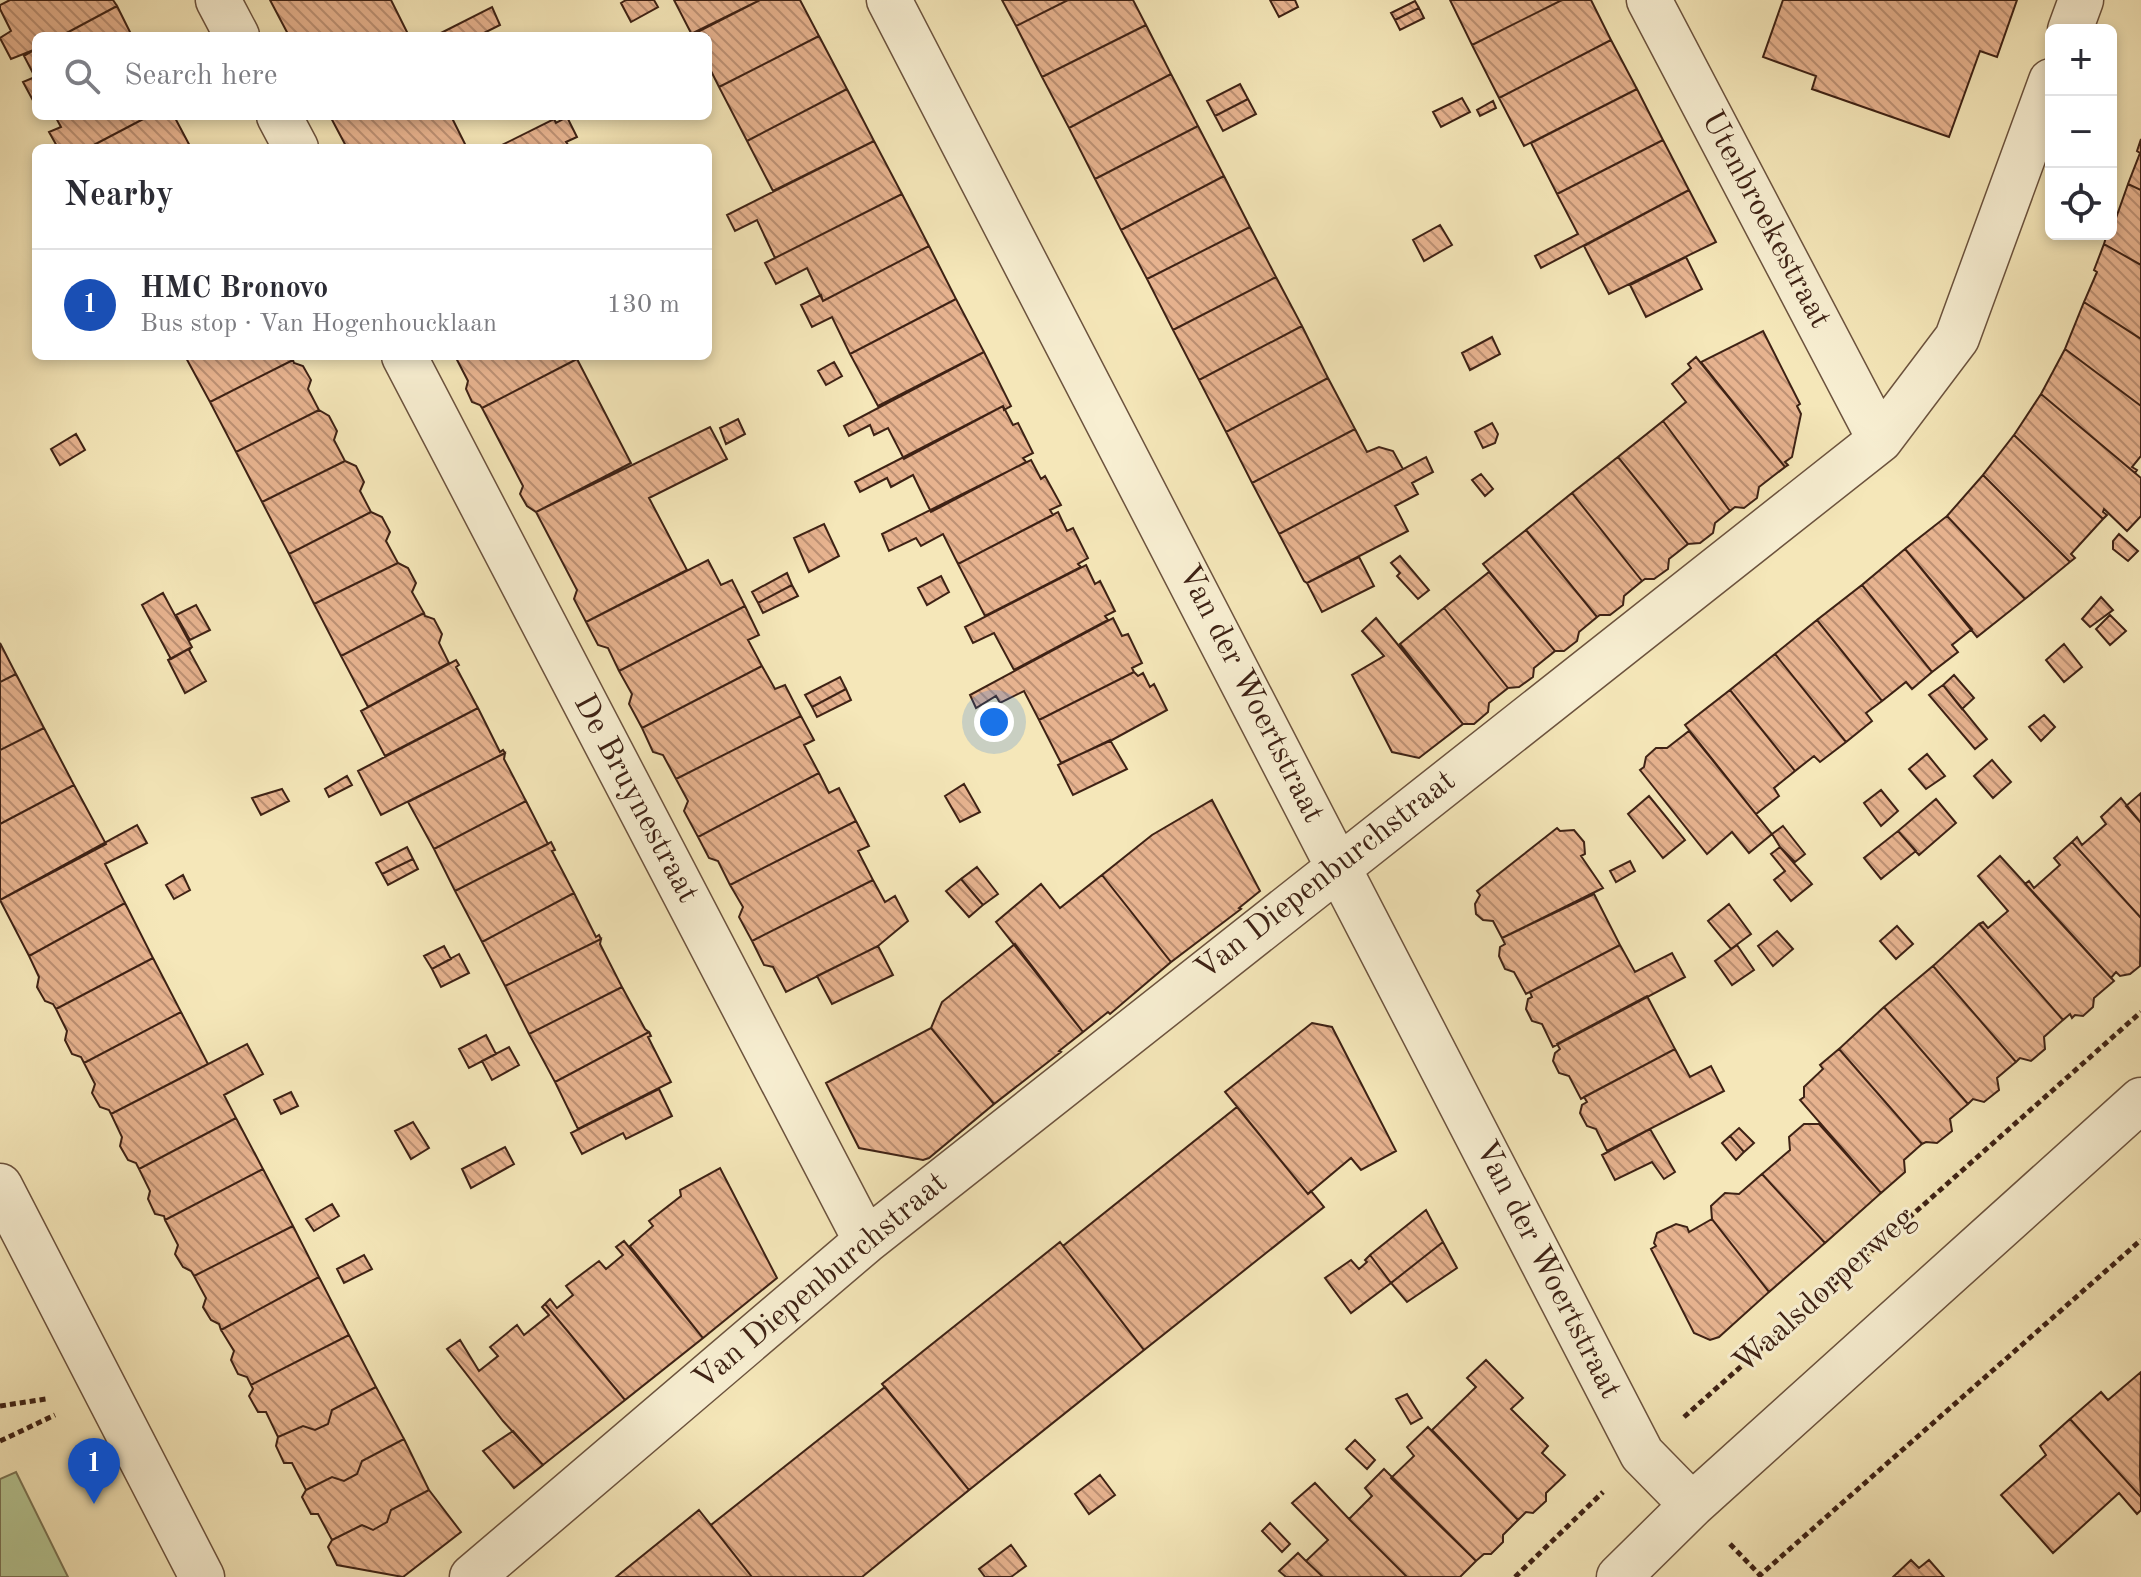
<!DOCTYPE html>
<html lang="en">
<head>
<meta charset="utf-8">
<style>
	body { margin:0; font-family:"Old Standard TT",serif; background:#f7f7f7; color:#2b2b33 }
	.controls { position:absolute; right:24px; top:24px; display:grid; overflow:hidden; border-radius:12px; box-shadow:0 4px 12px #0003 }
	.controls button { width:72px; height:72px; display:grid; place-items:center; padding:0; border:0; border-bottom:2px solid #e1e1e2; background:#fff; color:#2b2b33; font:40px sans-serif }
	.you { position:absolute; left:994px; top:722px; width:28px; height:28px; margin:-20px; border:6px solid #fff; border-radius:50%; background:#1a73e8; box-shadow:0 0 0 12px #1a73e833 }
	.badge { display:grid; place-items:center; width:52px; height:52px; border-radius:50%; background:#8f2418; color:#fff; font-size:26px; font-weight:700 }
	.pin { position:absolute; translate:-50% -66px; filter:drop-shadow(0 2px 4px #0008) }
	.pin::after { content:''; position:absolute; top:42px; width:28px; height:24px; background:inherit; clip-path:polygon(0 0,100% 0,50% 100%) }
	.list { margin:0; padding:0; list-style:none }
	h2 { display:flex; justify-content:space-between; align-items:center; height:104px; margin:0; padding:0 32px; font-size:34px }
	h2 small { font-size:26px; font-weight:400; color:#7c7c81 }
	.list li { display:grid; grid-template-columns:52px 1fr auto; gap:24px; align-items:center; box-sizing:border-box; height:112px; padding:0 32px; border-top:2px solid #e1e1e2 }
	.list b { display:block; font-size:30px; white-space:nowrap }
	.list p { margin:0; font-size:26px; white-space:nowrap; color:#7c7c81 }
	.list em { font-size:26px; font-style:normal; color:#7c7c81 }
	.icon { flex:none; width:44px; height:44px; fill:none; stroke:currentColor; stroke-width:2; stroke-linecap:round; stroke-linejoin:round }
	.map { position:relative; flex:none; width:2141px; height:1577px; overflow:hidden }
	.search { position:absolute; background:#fff; box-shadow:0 4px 12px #0003; left:32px; top:32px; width:680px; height:88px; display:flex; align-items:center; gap:20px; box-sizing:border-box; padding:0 28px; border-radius:12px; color:#7c7c81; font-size:30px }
	.panel { position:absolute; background:#fff; box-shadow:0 4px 12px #0003; left:32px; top:144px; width:680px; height:216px; border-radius:12px }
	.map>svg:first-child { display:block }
	.green { fill:#b6c794; stroke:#7a7454; stroke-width:2 }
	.building { fill:url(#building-back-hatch); stroke:#3e2215; stroke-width:2 }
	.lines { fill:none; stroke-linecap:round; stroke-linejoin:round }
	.minor-casing { stroke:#6c533e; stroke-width:47 }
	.path { stroke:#3e2215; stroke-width:5; stroke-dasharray:6 4; stroke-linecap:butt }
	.minor { stroke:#f8efd2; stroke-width:44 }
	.labels { text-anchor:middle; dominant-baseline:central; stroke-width:6; stroke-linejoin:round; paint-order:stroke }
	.street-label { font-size:32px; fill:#3e2215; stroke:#f8efd2 }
</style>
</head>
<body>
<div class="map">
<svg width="2141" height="1577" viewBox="0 0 2141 1577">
	<defs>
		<pattern id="building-back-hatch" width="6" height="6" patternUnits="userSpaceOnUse" patternTransform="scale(2)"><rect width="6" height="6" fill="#e7b38f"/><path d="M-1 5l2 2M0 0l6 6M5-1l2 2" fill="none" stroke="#bd9174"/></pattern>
	</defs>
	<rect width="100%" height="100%" fill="#f5e7b9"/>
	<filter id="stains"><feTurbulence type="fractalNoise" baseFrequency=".0025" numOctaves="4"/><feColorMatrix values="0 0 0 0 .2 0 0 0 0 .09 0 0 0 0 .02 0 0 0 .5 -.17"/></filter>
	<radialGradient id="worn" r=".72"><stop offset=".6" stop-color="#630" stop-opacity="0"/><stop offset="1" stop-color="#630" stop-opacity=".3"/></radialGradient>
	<!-- green -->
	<path class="green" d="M16,1472L68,1577H0V1479Z"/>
	<!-- building -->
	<path class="building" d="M10,0H113L117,6L61,36H36V49L11,59L0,38L11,31L0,9V5Z
		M270,0H391L409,36H289Z
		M626,0H654L658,7L631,22L621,3Z
		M674,0H760L692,35Z
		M760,0H800L819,36L719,87L708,65V36H687Z
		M1002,0H1068L1016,26Z
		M1068,0H1133L1146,25L1042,77L1016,26Z
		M1270,0H1295L1298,7L1279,17Z
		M1450,0H1562L1472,45Z
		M1562,0H1591L1611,40L1499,98L1472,45Z
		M1783,0H2017L1997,57L1980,51L1949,137L1812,89L1816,76L1763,57Z
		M1415,1L1419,8L1395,20L1391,13Z
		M117,6L132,36H61Z
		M492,7L500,25L478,36H435Z
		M1419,8L1424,18L1400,30L1395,20Z
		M1146,25L1171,74L1069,128L1042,77Z
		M819,36L847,89L747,141L719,87Z
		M1611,40L1637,89L1524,146L1499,98Z
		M36,49V106L23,82L35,77L24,56Z
		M1171,74L1198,126L1095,179L1069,128Z
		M1240,84L1248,99L1215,116L1207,101Z
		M847,89L874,141L773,191L747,141Z
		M1637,89L1663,140L1557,194L1531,143Z
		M1462,98L1470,112L1441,127L1433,112Z
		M1248,99L1256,114L1223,131L1215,116Z
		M1493,101L1496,108L1480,116L1477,110Z
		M55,116H149L88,148H58L49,132L61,127Z
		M149,116H174L191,148H88Z
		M330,116H451L467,148H347Z
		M567,117L577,137L566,142L569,146L566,148L498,147L554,119L556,123Z
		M1198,126L1224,176L1121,230L1095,179Z
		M2141,139V190L2128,184L2140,153L2137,151Z
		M1663,140L1689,190L1541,268L1535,256L1578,234L1557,194Z
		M874,141L902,194L775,258L757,220L735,231L727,215Z
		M1224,176L1250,227L1147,279L1121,230Z
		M2128,184L2141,190V265L2104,244L2107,234H2111V223L2113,218H2116Z
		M1689,190L1716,242L1609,294L1584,246Z
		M902,194L929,246L823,301L807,268L776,284L765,263Z
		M1440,225L1452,245L1424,261L1413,240Z
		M1250,227L1276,277L1173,330L1147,279Z
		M2104,244L2141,265V339L2084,302L2097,272L2094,270Z
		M929,246L956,299L850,354L832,317L812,327L801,305L821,295L823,301Z
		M1686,257L1702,289L1646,317L1630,285Z
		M1276,277L1302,326L1199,380L1173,330Z
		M956,299L984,352L878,406L850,354Z
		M2084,302L2141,339V406L2065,349Z
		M1302,326L1328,378L1226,432L1199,380Z
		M1763,331L1800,404L1797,406L1801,414L1792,457L1785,462L1788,465L1785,467L1701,362Z
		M1492,337L1500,354L1470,370L1462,353Z
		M2065,349L2141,406V456L2132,467L2137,470L2135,473L2041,394Z
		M984,352L1011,406L1004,410L1003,406L904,459L888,428L874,435L870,425L849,436L844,426Z
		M185,356H291L293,360L210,402Z
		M455,356H575L577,359L482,408L480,405L472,402L466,389L468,381Z
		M1696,357L1785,467L1759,487L1757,498L1744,508L1735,507L1730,511L1663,421L1686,402L1672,384L1691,368L1688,364Z
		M577,359L631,463L536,512L527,506L520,494L523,486L482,408Z
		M293,360L294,363L303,366L311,380L308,389L319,410L236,452L210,402Z
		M834,362L842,376L826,385L818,371Z
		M1328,378L1355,429L1252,483L1226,432Z
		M2041,394L2141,478V516L2127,531L2104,509L2103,512L2107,515L2103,519L2014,435Z
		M1003,406L1013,425L1018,423L1033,453L1023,458L1026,462L931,512L913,475L891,487L887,478L860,492L855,482Z
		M319,410L329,416L337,431L334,440L345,461L262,502L236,452Z
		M738,419L745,434L726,444L720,428Z
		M1663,421L1730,511L1715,523L1713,533L1700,543L1688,544L1618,457Z
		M1492,423L1498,434L1495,443L1483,448L1475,432Z
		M710,427L727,459L649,498L687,570L586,622L574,599L577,590L536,512Z
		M1355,429L1367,452L1379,447L1393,451L1403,469L1279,534L1252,483Z
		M76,434L85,450L60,465L51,449Z
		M2014,435L2103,519L2071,554L2075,558L2070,562L1983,475Z
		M1426,457L1433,472L1412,483L1418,494L1395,506L1408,531L1307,583L1304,581L1279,534Z
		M1618,457L1688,544L1669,559L1668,569L1654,579H1645L1642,581L1572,493Z
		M1031,460L1041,479L1045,476L1061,505L1050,510L1053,515L958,564L943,534L921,546L916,538L889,551L882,534Z
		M345,461L356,466L364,482L360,491L371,512L289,554L262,502Z
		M1481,474L1493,489L1485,496L1472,480Z
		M1983,475L2070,562L2025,599L1947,516Z
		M1572,493L1642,581L1624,596L1623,605L1610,615H1600L1597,617L1526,530Z
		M371,512L382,517L390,532L386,541L398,563L314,604L289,554Z
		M1058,512L1067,531L1073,528L1088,558L1078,564L1081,567L985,616L958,564Z
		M1947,516L2025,599L1977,637L1905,549Z
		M824,524L839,556L809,572L794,538Z
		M1526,530L1597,617L1579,632L1577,641L1564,651H1555L1483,564Z
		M2119,534L2138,551L2128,561L2113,549V541Z
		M1905,549L1972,629L1952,645L1958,652L1932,672L1862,585Z
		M1400,556L1429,590L1418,599L1397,576L1400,573L1391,563Z
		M1359,557L1374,586L1322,612L1307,583Z
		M708,560L721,585L732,580L745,606L619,671L608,648L598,645L586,622Z
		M398,563L408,568L416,583L412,592L424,613L341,656L314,604Z
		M1086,565L1095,584L1100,581L1115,611L1105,616L1108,620L1014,670L994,633L973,643L965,627Z
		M1489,572L1555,651L1534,668L1533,677L1519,687L1508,688L1444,608Z
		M787,573L792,585L758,603L752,592Z
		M941,576L949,592L927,605L918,588Z
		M792,585L798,596L763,613L758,603Z
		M1862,585L1932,672L1912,689L1906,682L1882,701L1817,620Z
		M163,593L192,647L171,659L142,605Z
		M2101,597L2113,610L2090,627L2082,619Z
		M196,605L210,630L190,640L176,615Z
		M745,606L759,635L748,640L762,666L642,728L629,704L632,694L619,671Z
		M1444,608L1508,688L1489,703L1488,712L1474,724H1463L1400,644Z
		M424,613L425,616L434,619L442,634L439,643L449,663L368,707L341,656Z
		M2110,615L2126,631L2110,645L2096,629Z
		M1113,618L1122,636L1128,634L1142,663L1132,668L1134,672L1039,720L1024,691L1000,703L996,696L976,708L970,695Z
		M1376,618L1463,724L1419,758L1392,752L1352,675L1384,656L1362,631Z
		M1817,620L1882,701L1866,713L1872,721L1846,742L1775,654Z
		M0,643L16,674L0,682Z
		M2064,644L2082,667L2064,682L2046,660Z
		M192,647L189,650L206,681L185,693L168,660Z
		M1775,654L1846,742L1820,762L1814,756L1795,771L1730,690Z
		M456,660L459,665L456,667L478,708L385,756L361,711Z
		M762,666L775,689L785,685L801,716L676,779L663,755L653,752L642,728Z
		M1134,672L1138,676L1143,673L1150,687L1154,684L1167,710L1112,740L1061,763L1039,720Z
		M16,674L44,728L0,750V682Z
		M1954,675L1974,698L1962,709L1943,685Z
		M840,677L846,689L812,707L805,695Z
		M1943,685L1987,739L1975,749L1929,695Z
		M846,689L851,700L817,717L812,707Z
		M1730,690L1795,771L1774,788L1779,796L1756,814L1685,725Z
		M478,708L500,752L503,750L505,753L381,815L358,771Z
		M2044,715L2055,727L2041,741L2029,727Z
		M801,716L814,740L804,745L819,773L698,837L684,811L688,801L676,779Z
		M44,728L74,785L0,824V750Z
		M1689,731L1772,834L1749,853L1732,832L1707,854L1640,770L1644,767L1646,757L1656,748H1667Z
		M1110,740L1127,769L1073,795L1058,765Z
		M505,753L504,759L526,801L434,849L408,802Z
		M1927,754L1945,776L1926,789L1909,769Z
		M1992,760L2011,782L1993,798L1974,776Z
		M819,773L829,793L839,788L856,821L730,885L718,861L709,858L698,837Z
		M347,776L352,785L329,797L325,789Z
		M964,784L980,812L960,822L945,796Z
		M74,785L106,844L0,900V824Z
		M282,789L289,801L261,815L252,798Z
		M1881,790L1898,811L1881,826L1864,803Z
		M2141,793V823L2126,806Z
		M1649,796L1685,840L1663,858L1628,814Z
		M2121,798L2141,823V918L2072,842L2077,837L2082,845L2106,824L2101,817Z
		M1936,799L1956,823L1919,855L1898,831Z
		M1212,800L1260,891L1239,908L1241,909L1171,962L1102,875L1152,835Z
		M526,801L548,844L455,891L434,849Z
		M856,821L869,846L858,851L873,880L752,941L739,917L743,907L730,885Z
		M137,825L147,843L105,864L125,903L29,956L0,900Z
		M1783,826L1805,854L1795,862L1780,847L1772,834Z
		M1557,828L1560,831L1574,830L1584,842L1585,854L1581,856L1603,888L1502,938L1493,921L1483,920L1476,914L1475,904L1480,895L1477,891Z
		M1898,831L1916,851L1881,879L1864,858Z
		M551,842L555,850L552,851L574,893L482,942L455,891Z
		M2072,842L2141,918L2140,966L2130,974L2120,976L2116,972L2111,978L2025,884L2029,881L2034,888L2060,865L2054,858Z
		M407,847L413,859L382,874L376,863Z
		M1780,847L1812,884L1791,901L1774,880L1785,871L1771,854Z
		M2000,856L2114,981L2094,998L2093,1007L2083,1016L2075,1015L2072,1018L2070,1014L2063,1020L1979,924L1983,922L1988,928L2008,911L1978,876Z
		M413,859L418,869L388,885L382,874Z
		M1630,861L1635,871L1616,882L1610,871Z
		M977,867L998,894L983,905L961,879Z
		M183,875L190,890L174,899L166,885Z
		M1102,875L1171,962L1110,1014L1108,1012L1083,1032L996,922L1041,884L1060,908Z
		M961,879L983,905L969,917L946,891Z
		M873,880L885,902L895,896L908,921L878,946L786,992L773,967L764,965L752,941Z
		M574,893L596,937L599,935L601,939L505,986L482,942Z
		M1594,894L1620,945L1526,994L1514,972L1505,969L1499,956L1500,947L1505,944L1502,938Z
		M125,903L153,958L56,1009L53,1004L45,1001L37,987L39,977L29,956Z
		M1729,904L1751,934L1731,949L1708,921Z
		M1979,924L2063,1020L2044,1037L2045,1049L2031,1061L2020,1058L2016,1062L1933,966Z
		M1897,926L1913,944L1896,959L1880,941Z
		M1777,931L1793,949L1773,966L1758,946Z
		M601,939L600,944L622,987L529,1034L505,986Z
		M1015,944L1083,1032L1059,1051L1061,1052L994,1104L931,1028L942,1002Z
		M1620,945L1635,972L1672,953L1685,977L1553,1047L1542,1024L1532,1021L1526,1009L1528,999L1532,997L1530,992Z
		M1737,945L1754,970L1732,985L1715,961Z
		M444,946L451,959L432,969L424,956Z
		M878,946L893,975L832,1004L817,976Z
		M459,954L469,973L441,987L432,969Z
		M153,958L181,1012L84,1063L81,1057L72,1054L65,1040L67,1031L56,1009Z
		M1933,966L2016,1062L1997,1078L1999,1090L1984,1102L1973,1099L1968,1104L1884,1007Z
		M622,987L645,1029L649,1032L555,1082L529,1034Z
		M1647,996L1675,1049L1581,1099L1569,1076L1559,1073L1553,1061L1555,1053L1560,1049L1557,1044Z
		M1884,1007L1968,1104L1950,1119L1952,1131L1937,1143L1926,1142L1922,1144L1839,1049Z
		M181,1012L208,1064L111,1114L109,1110L100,1107L92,1093L95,1084L84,1063Z
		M1312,1023L1332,1027L1396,1151L1361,1170L1351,1158L1308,1194L1225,1092Z
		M931,1028L994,1104L929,1158L923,1160L859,1148L826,1083Z
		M649,1032L651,1036L648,1037L671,1082L578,1129L555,1082Z
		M486,1035L496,1054L469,1068L459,1049Z
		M247,1044L263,1074L224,1095L236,1118L139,1169L136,1163L128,1160L120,1146L122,1137L111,1114Z
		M509,1047L519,1065L492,1080L482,1061Z
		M1675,1049L1690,1077L1711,1066L1724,1091L1607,1151L1596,1129L1587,1126L1580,1113L1582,1105L1587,1102L1584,1097Z
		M1839,1049L1922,1144L1904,1160L1905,1172L1881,1193L1800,1100L1804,1097V1087L1823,1069L1820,1065Z
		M659,1089L672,1116L626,1139L623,1133L582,1154L571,1133Z
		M291,1092L298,1106L281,1114L274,1100Z
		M1237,1107L1308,1194L1311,1191L1324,1207L1144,1350L1063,1246Z
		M236,1118L263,1169L165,1220L164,1216L155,1214L148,1199L150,1191L139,1169Z
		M413,1122L429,1148L411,1159L395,1131Z
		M1804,1124H1819L1881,1193L1825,1243L1762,1174L1790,1150L1789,1137Z
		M1739,1128L1754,1143L1744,1152L1730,1136Z
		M1650,1129L1675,1172L1664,1179L1652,1162L1615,1180L1602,1155Z
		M1730,1136L1744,1152L1736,1160L1722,1143Z
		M505,1147L514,1164L471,1188L462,1169Z
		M720,1168L777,1278L703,1338L630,1246L653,1226L649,1221L681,1196L680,1190Z
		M263,1169L293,1226L194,1276L191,1271L183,1267L175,1254L178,1245L165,1220Z
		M1762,1174L1825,1243L1769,1292L1712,1219L1711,1206L1725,1193L1739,1194Z
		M332,1204L339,1216L314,1231L306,1219Z
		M1426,1210L1443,1242L1391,1283L1370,1255Z
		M1712,1219L1769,1292L1719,1337L1710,1340L1694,1333L1651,1249L1656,1246L1654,1243L1657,1233L1676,1224L1687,1227L1689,1232Z
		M293,1226L319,1277L221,1330L219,1324L211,1320L203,1307L206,1298L194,1276Z
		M624,1241L703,1338L625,1400L545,1304L550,1299L557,1308L573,1295L566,1286L599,1261L606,1269L623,1255L616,1247Z
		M1060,1242L1144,1350L969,1490L882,1384Z
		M1443,1242L1457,1268L1407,1302L1391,1283Z
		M364,1255L372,1269L344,1283L337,1269Z
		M1370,1255L1391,1283L1351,1313L1325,1278L1351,1260L1359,1269L1367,1262L1365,1260Z
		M319,1277L349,1335L251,1385L247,1377L238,1374L231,1360L234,1351L221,1330Z
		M545,1304L625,1400L543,1465L503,1421L447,1349L460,1340L479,1371L498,1356L490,1347L517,1325L524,1335L549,1315L542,1307Z
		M349,1335L376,1387L332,1410L328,1424L315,1430L303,1426L278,1437L266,1412H258L249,1396L253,1389L251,1385Z
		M1486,1360L1523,1398L1511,1409L1548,1446L1542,1453L1565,1475L1546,1493V1501L1533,1513L1526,1512L1518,1520L1432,1430L1476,1387L1467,1378Z
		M2141,1372L2140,1475L2141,1497L2070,1419L2101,1392L2108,1400Z
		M376,1387L404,1439L362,1461L357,1474L344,1481L332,1477L306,1490L292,1463H284L276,1446L278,1437L303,1426L315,1430L328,1424L332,1410Z
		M885,1387L969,1490L862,1577H752L711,1525Z
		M1407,1394L1422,1418L1411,1424L1396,1399Z
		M2070,1419L2141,1497V1510L2137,1514L2119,1493L2053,1553L2001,1495L2046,1455L2040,1446Z
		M1428,1427L1518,1520L1503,1535V1542L1491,1554H1484L1476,1561L1391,1478L1414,1456L1407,1447Z
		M513,1431L543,1465L514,1488L483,1451Z
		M404,1439L429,1490L391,1510L387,1522L373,1530L362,1525L332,1540L318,1514H311L302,1497L306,1490L332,1477L344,1481L357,1474L362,1461Z
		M1355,1440L1375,1460L1367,1469L1346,1449Z
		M1384,1469L1476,1561L1460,1577H1407L1349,1519L1372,1496L1365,1488Z
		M1100,1475L1115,1495L1089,1514L1075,1494Z
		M1315,1483L1349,1519L1407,1577H1323L1306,1561L1328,1540L1292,1503Z
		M429,1490L461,1532L403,1577L337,1565L328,1547L332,1540L362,1525L373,1530L387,1522L391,1510Z
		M699,1510L752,1577H616Z
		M1270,1523L1290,1544L1282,1552L1262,1531Z
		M1011,1545L1026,1566L1011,1577H985L979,1569Z
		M1298,1553L1306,1561L1323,1577H1286L1279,1571Z
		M1911,1560L1919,1568L1929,1560L1944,1577H1893Z"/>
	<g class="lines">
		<defs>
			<path id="minor" d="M218,0L237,36
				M889,0L1642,1454L1692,1505
				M1649,0L1880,440
				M2070,30L2081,0
				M279,116L296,148
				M404,356L866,1241
				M0,1186L202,1577
				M472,1577L866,1241L1880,440L1957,338L2051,81
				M1619,1577L1692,1505L2141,1100"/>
		</defs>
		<!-- minor casing -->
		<use href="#minor" class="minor-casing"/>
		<!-- path -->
		<path class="path" d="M0,1406L46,1399
			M1684,1417L2141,1012
			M0,1441L55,1415
			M1730,1544L1760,1575
			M1515,1577L1603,1492
			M1758,1577L2141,1240"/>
		<!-- minor -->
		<use href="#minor" class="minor"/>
	</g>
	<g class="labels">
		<!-- street labels -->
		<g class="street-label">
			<text transform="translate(1765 220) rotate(62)">Utenbroekestraat</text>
			<text transform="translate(1250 694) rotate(63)">Van der Woertstraat</text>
			<text transform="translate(635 799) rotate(62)">De Bruynestraat</text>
			<text transform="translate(1326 876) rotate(-38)">Van Diepenburchstraat</text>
			<text transform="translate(1547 1270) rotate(63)">Van der Woertstraat</text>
			<text transform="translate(821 1282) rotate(-40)">Van Diepenburchstraat</text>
			<text transform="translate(1825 1291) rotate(-42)">Waalsdorperweg</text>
		</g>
	</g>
	<rect width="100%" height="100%" filter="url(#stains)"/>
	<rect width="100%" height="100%" fill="url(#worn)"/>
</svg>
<div class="controls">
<button>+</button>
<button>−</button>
<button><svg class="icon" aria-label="locate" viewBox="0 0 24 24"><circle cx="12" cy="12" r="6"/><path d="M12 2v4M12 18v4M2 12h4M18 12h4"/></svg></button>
</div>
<div class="you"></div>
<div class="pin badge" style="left:94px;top:1504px;background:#1a4fb4">1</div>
<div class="search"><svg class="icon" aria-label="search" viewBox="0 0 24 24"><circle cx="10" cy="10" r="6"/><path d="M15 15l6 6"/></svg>Search here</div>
<section class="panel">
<h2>Nearby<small></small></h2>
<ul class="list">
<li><span class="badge" style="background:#1a4fb4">1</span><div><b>HMC Bronovo</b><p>Bus stop · Van Hogenhoucklaan</p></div><em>130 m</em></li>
</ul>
</section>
</div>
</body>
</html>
